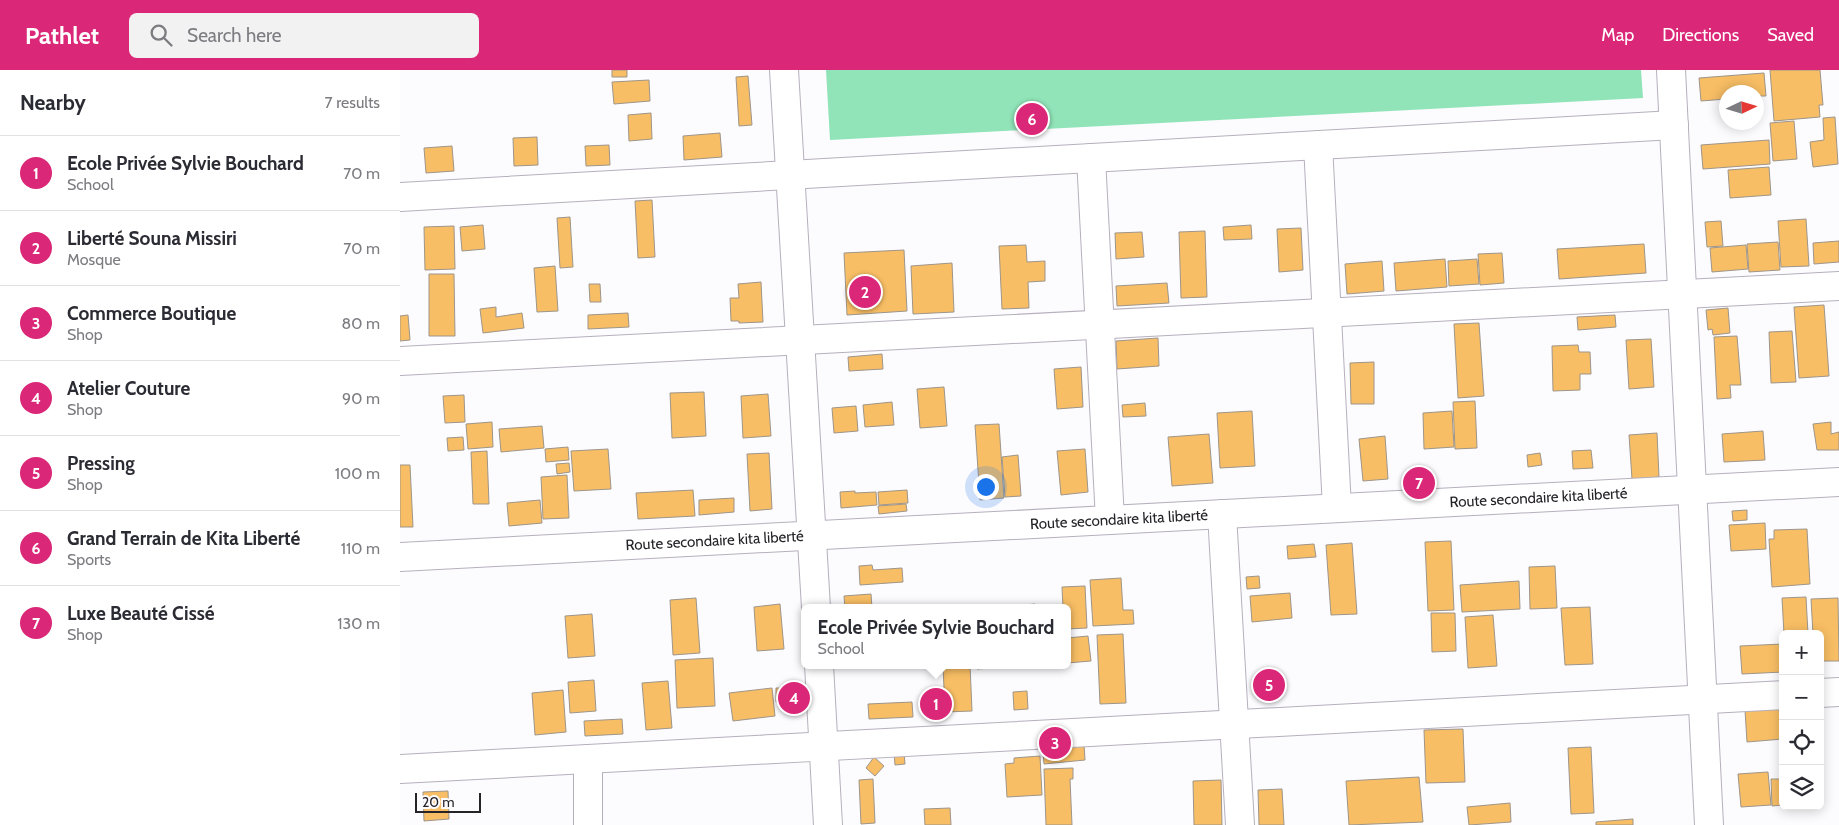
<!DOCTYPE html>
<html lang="en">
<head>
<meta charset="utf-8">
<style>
	body { margin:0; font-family:Cabin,sans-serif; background:#f2f2f3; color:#2b2b33 }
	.controls { position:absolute; right:15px; bottom:15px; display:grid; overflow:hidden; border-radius:8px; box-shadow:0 2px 12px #0003 }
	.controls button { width:45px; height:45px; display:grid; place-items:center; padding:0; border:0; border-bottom:1px solid #e1e1e2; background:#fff; color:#2b2b33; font:25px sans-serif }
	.compass { position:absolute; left:1319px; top:15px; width:45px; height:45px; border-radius:50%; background:#fff; box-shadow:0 2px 12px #0003; rotate:86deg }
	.scale { position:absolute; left:15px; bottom:12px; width:66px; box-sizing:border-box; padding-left:5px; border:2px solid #252328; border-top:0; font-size:14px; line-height:18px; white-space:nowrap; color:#252328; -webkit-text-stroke:4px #fcfbfe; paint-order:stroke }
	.you { position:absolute; left:585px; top:416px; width:18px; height:18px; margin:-12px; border:4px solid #fff; border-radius:50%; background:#1a73e8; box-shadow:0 0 0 8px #1a73e833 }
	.badge { display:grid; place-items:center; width:32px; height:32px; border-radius:50%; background:#db2777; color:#fff; font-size:16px; font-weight:700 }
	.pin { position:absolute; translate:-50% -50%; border:2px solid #fff; box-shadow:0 1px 5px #0006 }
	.popup { position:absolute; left:401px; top:534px; width:270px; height:65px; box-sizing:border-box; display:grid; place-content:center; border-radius:8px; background:#fff; filter:drop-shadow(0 1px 4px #0005); font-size:16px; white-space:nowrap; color:#7c7c81 }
	.popup b { font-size:19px; color:#2b2b33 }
	.popup::after { content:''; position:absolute; left:50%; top:100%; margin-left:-10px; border:10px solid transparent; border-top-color:#fff }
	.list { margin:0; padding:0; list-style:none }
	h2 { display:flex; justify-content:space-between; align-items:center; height:65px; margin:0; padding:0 20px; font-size:21px }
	h2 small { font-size:16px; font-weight:400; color:#7c7c81 }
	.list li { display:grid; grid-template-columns:32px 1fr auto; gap:15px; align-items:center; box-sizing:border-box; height:75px; padding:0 20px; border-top:1px solid #e1e1e2 }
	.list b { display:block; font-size:19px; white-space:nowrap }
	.list p { margin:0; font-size:16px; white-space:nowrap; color:#7c7c81 }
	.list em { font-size:16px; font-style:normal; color:#7c7c81 }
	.icon { flex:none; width:28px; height:28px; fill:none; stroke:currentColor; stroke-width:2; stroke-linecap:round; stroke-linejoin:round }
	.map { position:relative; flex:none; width:1439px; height:755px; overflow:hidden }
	header { display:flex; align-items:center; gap:30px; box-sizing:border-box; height:70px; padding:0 25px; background:#db2777; color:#fff }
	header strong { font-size:24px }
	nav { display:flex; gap:28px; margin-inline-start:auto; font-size:18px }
	.search { width:350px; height:45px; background:#f2f2f3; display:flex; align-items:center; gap:12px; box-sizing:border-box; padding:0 18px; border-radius:8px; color:#7c7c81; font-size:19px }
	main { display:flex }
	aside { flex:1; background:#fff }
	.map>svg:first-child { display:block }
	.green { fill:#90e4b8 }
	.building { fill:#f8be65; stroke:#9e9589 }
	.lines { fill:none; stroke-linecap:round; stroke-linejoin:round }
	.minor-casing { stroke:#b6b0bd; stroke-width:30 }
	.minor { stroke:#fff; stroke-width:28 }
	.labels { text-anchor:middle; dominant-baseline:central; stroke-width:4.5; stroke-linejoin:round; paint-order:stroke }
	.street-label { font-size:15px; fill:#252328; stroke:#fcfbfe }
</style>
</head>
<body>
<header>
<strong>Pathlet</strong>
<div class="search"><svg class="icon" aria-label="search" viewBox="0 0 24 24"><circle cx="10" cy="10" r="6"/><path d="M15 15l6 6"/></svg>Search here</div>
<nav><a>Map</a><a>Directions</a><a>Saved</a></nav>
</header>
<main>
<aside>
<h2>Nearby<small>7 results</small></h2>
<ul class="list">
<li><span class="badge">1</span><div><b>Ecole Privée Sylvie Bouchard</b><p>School</p></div><em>70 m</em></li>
<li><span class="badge">2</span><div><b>Liberté Souna Missiri</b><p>Mosque</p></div><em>70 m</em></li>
<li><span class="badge">3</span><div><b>Commerce Boutique</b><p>Shop</p></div><em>80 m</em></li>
<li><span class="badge">4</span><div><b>Atelier Couture</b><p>Shop</p></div><em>90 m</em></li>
<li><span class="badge">5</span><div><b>Pressing</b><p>Shop</p></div><em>100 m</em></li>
<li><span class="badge">6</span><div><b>Grand Terrain de Kita Liberté</b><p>Sports</p></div><em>110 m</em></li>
<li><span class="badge">7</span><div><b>Luxe Beauté Cissé</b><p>Shop</p></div><em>130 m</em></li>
</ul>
</aside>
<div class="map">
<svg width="1439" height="755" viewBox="0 0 1439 755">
	<rect width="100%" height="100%" fill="#fcfbfe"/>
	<!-- green -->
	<path class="green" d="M426,0H1241L1243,28L430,70Z"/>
	<!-- building -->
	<path class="building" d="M212,0H227V7H212Z
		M1370,0H1420L1423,35H1419L1420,47L1374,51Z
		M1364,3L1366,26H1356V22H1326V29L1301,31L1299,8Z
		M348,6L352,55L339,56L336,7Z
		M249,10L250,31L214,34L212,12Z
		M251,43L252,69L229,71L228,45Z
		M1435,47L1438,94L1413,97L1410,72L1424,70L1423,48Z
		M1394,51L1397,89L1373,91L1370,53Z
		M320,63L322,87L284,90L283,66Z
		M137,67L138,95L114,96L113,68Z
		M1369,70L1370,94L1303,99L1301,75Z
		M209,75L210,95L186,96L185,76Z
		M52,76L54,101L26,103L24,78Z
		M1369,97L1371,125L1330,128L1328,100Z
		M252,130L255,187L238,188L235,131Z
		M170,147L173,197L160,198L157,148Z
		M1406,149L1409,196L1381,197L1378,151Z
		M1321,151L1323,176L1307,177L1305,152Z
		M83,155L85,179L62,181L60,157Z
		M851,155L852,169L824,170L823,157Z
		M54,156L55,199L25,200L24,157Z
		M901,158L903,200L879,202L877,159Z
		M805,161L807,227L781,228L779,162Z
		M742,162L744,187L716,189L715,163Z
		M1439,171V192L1414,194L1413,173Z
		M1378,172L1380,200L1349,202L1347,174Z
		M1244,174L1246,203L1159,209L1157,179Z
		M626,175L627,192L645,191V211L628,212L629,238L602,239L599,176Z
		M1346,175L1348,199L1312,202L1310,178Z
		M504,180L507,241L447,245L444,183Z
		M1102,183L1104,213L1080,215L1078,184Z
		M1045,189L1047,217L996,221L994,193Z
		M1077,189L1079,214L1049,216L1048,191Z
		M982,191L984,221L947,224L945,194Z
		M552,193L554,242L513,244L511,196Z
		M155,196L158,241L137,242L134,198Z
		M29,204H54L55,266H29Z
		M361,212L363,252L339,253V251H331L330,228H339L338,214Z
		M767,213L769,233L717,236L716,216Z
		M189,214H200L201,232H190Z
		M1424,235L1429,306L1399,308L1394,237Z
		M96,237V247L122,243L124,258L83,263L80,239Z
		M1328,238L1330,263L1313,265L1312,259L1308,260L1306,240Z
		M228,243L229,257L188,259V245Z
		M8,245L10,270L0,271V246Z
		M1215,245L1216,257L1178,260L1177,247Z
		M1079,253L1084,326L1058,328L1054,254Z
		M1392,261L1396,312L1371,313L1369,262Z
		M1337,266L1341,315H1330L1331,328L1317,329L1314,267Z
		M758,268L759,296L717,299L716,271Z
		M1251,269L1254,317L1229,319L1226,270Z
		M1178,275L1179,282H1190L1191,304H1180V320L1153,321L1152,276Z
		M482,284L483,299L449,301L448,287Z
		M974,292V334H951L950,293Z
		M681,297L683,337L657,339L654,299Z
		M544,317L547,356L520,358L517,319Z
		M304,322L306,366L272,368L270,323Z
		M368,324L371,366L343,368L341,326Z
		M64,325L65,352L45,353L43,326Z
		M1075,331L1077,378L1055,379L1053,332Z
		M492,332L494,355L465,357L463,335Z
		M745,333L746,346L723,347L722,335Z
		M456,336L458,361L434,363L432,338Z
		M852,341L855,396L820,398L817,343Z
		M1052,341L1054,377L1024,379L1023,343Z
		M92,352L93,377L68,379L66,354Z
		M1431,352V364L1439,362V380H1417L1413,354Z
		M599,354L604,428L580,430L575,355Z
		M142,356L144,378L101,382L99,359Z
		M1363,361L1365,390L1324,392L1322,364Z
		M1257,363L1259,407L1232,409L1229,365Z
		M809,364L813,413L772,416L768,367Z
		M985,366L988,409L963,411L959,369Z
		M63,367L64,380L48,381L47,368Z
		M168,377L169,390L146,392L145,379Z
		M208,379L211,419L174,421L171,381Z
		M685,379L688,422L661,425L657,381Z
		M1191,380L1193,398L1173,399L1172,381Z
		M87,381L89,434H73L71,382Z
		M369,383L372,439L350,441L347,384Z
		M1140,383L1142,395L1128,397L1127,385Z
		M618,385L621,426L605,427L602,387Z
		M169,393L170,402L157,404L156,394Z
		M0,395H10L13,457H0Z
		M167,405L169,448L143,449L141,407Z
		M293,420L295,446L238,449L236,423Z
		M507,420L508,433L479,435L478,422Z
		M455,421V423L476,422L477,435L441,438L440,422Z
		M334,428V442L299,445V430Z
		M140,430L142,453L109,456L107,433Z
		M506,434L507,441L479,444L478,436Z
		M1347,440V450L1333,451L1332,441Z
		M1365,453L1366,479L1331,481L1329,455Z
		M1407,459L1410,514L1372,517L1369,469H1374V460Z
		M1051,471L1054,540L1028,541L1025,472Z
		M952,473L957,544L931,545L926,475Z
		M914,474L916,487L888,489L887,476Z
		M472,495L473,500L502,498L503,512L460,515L459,496Z
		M1155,496L1157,538L1130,539L1129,497Z
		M859,506L860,518L847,519L846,507Z
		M721,508L723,540H733L734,554L693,556L690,510Z
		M1119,511L1120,539L1062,542L1060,515Z
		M685,516L687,558L667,559V538H663L662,517Z
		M890,523L892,548L852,552L850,526Z
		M471,524L472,538H445L444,526Z
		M1406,527L1408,564H1384L1382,528Z
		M296,528L300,583L273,585L270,530Z
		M1438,528L1439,591H1420V564H1413L1411,529Z
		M380,534L384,579L357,581L354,537Z
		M635,534V538H591Z
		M1190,537L1193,594L1165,595L1161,538Z
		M1031,543H1055L1056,581L1032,582Z
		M192,544L195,586L168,588L165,546Z
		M1093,545L1097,596L1068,598L1065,547Z
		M723,564L726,633L700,634L697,565Z
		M688,566L691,591L667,593V568Z
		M1383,574V602L1342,604L1340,576Z
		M313,588L315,636L277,638L275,590Z
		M543,595H570L572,641L545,642Z
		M577,595H630L577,599Z
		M194,610L196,641L170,643L168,612Z
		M268,611L272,658L246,660L242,613Z
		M372,618L375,646L333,651L329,623Z
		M376,618H394V632H376Z
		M163,620L166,662L135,665L132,623Z
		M627,621L628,639L614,640L613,622Z
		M512,632L513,647L469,649L468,634Z
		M1383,637V669L1347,672L1345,640Z
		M222,649L223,664L185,666L184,651Z
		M1063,659L1065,712L1026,713L1024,660Z
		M642,671L684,674L685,690L644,694Z
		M1191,677L1194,743L1171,744L1168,678Z
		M504,682L505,694L495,695L494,683Z
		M640,686L642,725L607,727L605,694L614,693V688Z
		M474,687L484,696L475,706L466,698Z
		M673,698V709H670L672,755H646L644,699Z
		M1368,702L1371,735L1341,737L1338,704Z
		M1019,707L1023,752L949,755L946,711Z
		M473,709L475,753L461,754L459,710Z
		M1371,709H1383V735L1372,736Z
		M821,710L822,755H794L793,711Z
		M882,719L884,755H859L858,720Z
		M48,721L49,749L24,751L23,722Z
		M1110,733L1111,752L1069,755L1067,737Z
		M550,738L551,755H525L524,739Z
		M1233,749V755H1196V752Z"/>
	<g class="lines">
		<defs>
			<g id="minor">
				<path d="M384,0L416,538"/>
				<path d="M1271,0L1309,755"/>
				<path d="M918,75L937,438"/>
				<path d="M691,88L710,450"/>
				<path d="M0,127L1274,55"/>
				<path d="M0,291L1439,216"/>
				<path d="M822,444L840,755"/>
				<path id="s1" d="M0,487L1439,412"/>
				<path d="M419,595L428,755"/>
				<path d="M1420,623L1439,622"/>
				<path d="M0,699L1383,625"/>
				<path d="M188,755V689"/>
			</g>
		</defs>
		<!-- minor casing -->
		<use href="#minor" class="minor-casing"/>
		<!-- minor -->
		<use href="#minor" class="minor"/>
	</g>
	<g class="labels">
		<!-- street labels -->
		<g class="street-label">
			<text stroke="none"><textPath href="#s1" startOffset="1140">Route secondaire kita liberté</textPath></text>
			<text stroke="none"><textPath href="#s1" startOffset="720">Route secondaire kita liberté</textPath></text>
			<text stroke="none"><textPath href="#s1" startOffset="315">Route secondaire kita liberté</textPath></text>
		</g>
	</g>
</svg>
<div class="controls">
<button>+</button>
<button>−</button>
<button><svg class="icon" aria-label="locate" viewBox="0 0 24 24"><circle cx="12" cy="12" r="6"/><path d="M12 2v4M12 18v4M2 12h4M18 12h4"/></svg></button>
<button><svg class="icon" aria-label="layers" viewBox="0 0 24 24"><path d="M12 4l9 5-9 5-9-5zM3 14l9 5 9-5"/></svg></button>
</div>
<svg class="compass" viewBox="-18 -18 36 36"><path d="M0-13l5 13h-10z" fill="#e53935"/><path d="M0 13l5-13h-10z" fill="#7c7c81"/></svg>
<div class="scale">20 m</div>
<div class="you"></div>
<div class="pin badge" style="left:536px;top:634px">1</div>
<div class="popup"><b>Ecole Privée Sylvie Bouchard</b>School</div>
<div class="pin badge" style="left:465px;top:222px">2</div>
<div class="pin badge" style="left:655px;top:673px">3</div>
<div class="pin badge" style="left:394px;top:628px">4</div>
<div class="pin badge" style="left:869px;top:615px">5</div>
<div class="pin badge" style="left:632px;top:49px">6</div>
<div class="pin badge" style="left:1019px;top:413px">7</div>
</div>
</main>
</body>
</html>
